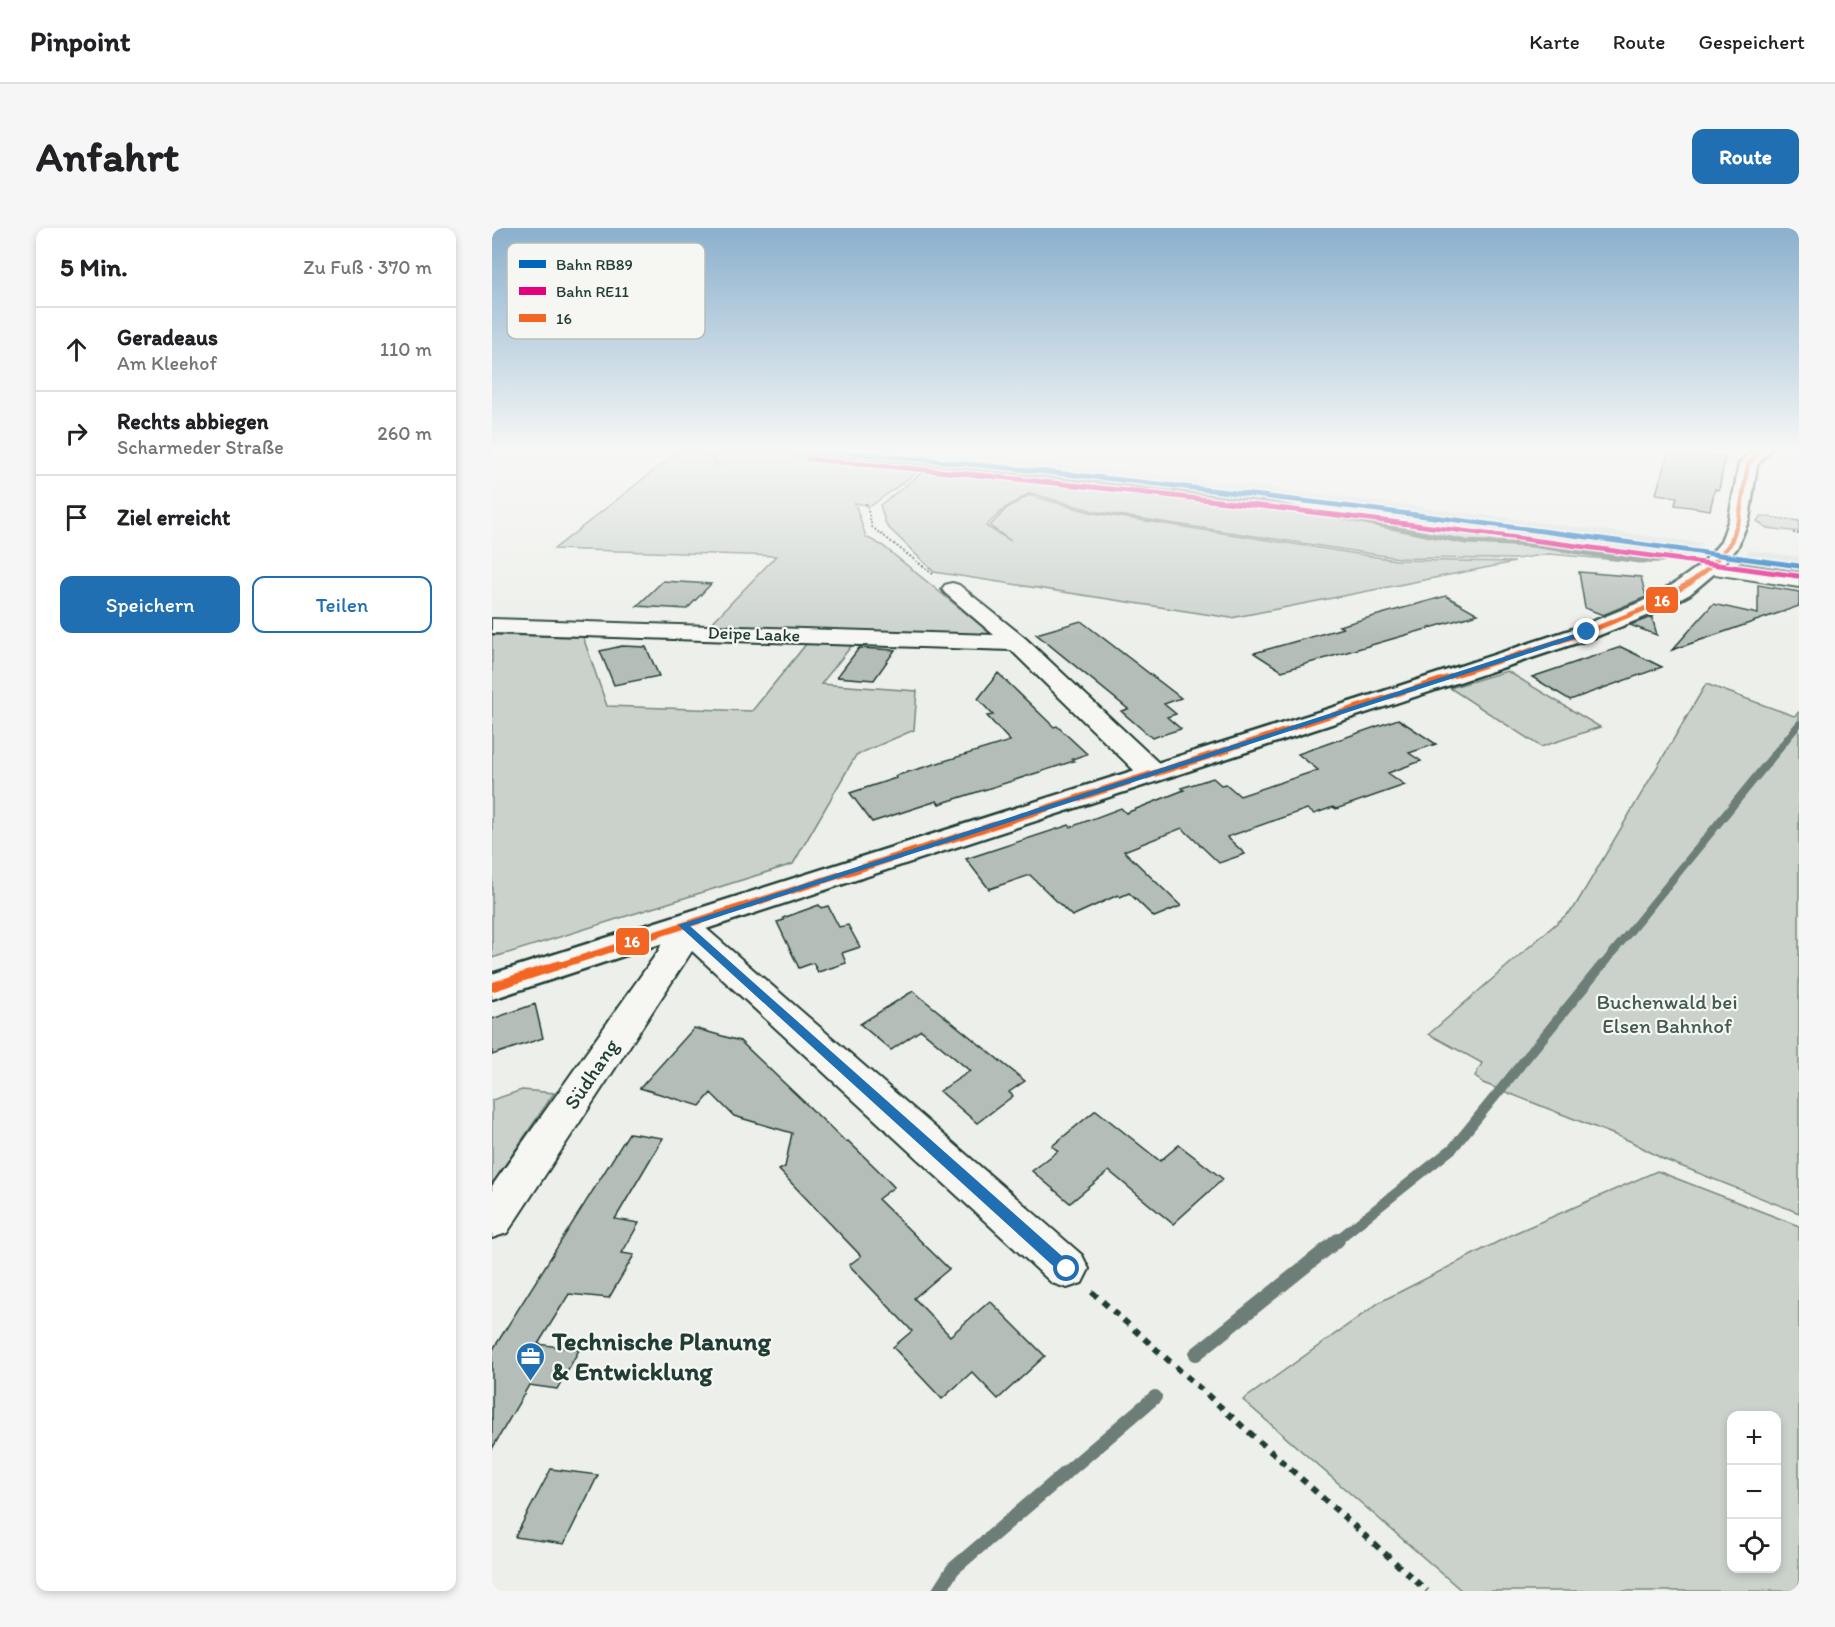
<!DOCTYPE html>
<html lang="de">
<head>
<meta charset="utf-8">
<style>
	body { margin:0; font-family:Itim,sans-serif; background:#f6f6f6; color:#202124 }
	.controls { position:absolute; right:18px; bottom:18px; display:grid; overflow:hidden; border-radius:12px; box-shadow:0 3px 9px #0003 }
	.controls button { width:54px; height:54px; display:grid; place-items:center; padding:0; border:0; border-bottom:2px solid #e0e0e0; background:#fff; color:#202124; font:30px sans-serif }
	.stop { position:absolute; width:18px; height:18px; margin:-14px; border:4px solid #1f6fb2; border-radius:50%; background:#fff }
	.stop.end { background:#1f6fb2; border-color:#fff; box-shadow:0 2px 6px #0008 }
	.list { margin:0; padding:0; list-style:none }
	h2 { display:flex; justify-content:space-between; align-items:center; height:78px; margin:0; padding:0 24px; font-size:26px }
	h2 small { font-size:20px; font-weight:400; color:#757577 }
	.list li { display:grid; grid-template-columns:39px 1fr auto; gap:18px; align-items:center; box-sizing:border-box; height:84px; padding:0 24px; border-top:2px solid #e0e0e0 }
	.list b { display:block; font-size:22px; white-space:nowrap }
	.list p { margin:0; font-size:20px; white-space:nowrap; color:#757577 }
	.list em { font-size:20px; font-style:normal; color:#757577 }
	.actions { display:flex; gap:12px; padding:18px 24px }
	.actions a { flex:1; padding:14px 0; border:2px solid #1f6fb2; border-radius:12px; text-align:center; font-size:21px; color:#1f6fb2 }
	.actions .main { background:#1f6fb2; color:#fff }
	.icon { flex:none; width:33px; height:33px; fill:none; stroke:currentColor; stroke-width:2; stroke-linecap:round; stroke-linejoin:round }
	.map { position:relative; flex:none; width:1307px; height:1363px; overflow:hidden; border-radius:12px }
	header { display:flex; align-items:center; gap:36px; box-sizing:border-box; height:84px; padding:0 30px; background:#fff; border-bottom:2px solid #e0e0e0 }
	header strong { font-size:28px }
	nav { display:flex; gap:33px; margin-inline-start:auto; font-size:21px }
	.intro { display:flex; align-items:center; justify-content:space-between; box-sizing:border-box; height:144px; padding:0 36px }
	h1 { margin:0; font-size:42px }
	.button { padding:15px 27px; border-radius:12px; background:#1f6fb2; color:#fff; font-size:21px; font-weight:700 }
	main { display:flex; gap:36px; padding:0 36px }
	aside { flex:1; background:#fff; border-radius:12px; box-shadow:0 3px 9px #0003 }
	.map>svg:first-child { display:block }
	.built { fill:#dce0db }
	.green { fill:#cbd2cc; stroke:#758880; stroke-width:1.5; fill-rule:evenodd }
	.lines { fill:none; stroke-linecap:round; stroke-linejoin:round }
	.stream-far4 { stroke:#6c7e77; stroke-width:5 }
	.stream-far3 { stroke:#6c7e77; stroke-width:7 }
	.stream-far2 { stroke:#6c7e77; stroke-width:8 }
	.stream-far1 { stroke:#6c7e77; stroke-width:10 }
	.stream { stroke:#6c7e77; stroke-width:14 }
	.building { fill:#b4bdb8; stroke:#1f3d34; stroke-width:1.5 }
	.minor-casing { stroke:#1f3d34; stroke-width:4 }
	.tertiary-casing { stroke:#1f3d34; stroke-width:5 }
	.path-far1 { stroke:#1f3d34; stroke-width:2; stroke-dasharray:2 2; stroke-linecap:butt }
	.path { stroke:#1f3d34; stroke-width:6; stroke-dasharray:7 7; stroke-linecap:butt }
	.minor { fill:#f6f6f2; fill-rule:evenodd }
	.tertiary { fill:#f6f6f2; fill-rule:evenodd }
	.bus-1-far3-casing { stroke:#f6f6f2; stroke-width:7 }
	.bus-1-far2-casing { stroke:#f6f6f2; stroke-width:8 }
	.bus-1-far1-casing { stroke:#f6f6f2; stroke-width:11 }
	.bus-1-casing { stroke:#f6f6f2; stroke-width:14 }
	.bus-1-far3 { stroke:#f26522; stroke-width:4.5 }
	.bus-1-far2 { stroke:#f26522; stroke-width:5 }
	.bus-1-far1 { stroke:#f26522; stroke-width:7 }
	.bus-1 { stroke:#f26522; stroke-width:9 }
	.rail-1-casing { stroke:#f6f6f2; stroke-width:8 }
	.rail-2-casing { stroke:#f6f6f2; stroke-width:8 }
	.rail-1 { stroke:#0065bd; stroke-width:5 }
	.rail-2 { stroke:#e5007d; stroke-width:5 }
	.route { fill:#1f6fb2 }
	.labels { text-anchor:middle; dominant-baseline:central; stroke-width:4.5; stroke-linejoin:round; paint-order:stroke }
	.far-street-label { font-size:18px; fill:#1f3d34; stroke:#f6f6f2 }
	.park-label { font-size:21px; fill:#415b52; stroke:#f6f6f2 }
	.street-label { font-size:21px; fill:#1f3d34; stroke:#f6f6f2 }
	.near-poi-label { font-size:26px; font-weight:bold; fill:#1f3d34; stroke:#f6f6f2; text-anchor:start }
	.key { fill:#f6f6f2; stroke:#b6beb9; stroke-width:1.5 }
	.key-label { font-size:16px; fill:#1f3d34 }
	.line-badge { stroke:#f6f6f2; stroke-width:2 }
	.badge-label { font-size:16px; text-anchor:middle; font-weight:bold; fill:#fff }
</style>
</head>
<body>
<header>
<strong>Pinpoint</strong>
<nav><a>Karte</a><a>Route</a><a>Gespeichert</a></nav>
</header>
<div class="intro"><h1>Anfahrt</h1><a class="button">Route</a></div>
<main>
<aside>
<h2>5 Min.<small>Zu Fuß · 370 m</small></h2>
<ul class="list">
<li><svg class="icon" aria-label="ahead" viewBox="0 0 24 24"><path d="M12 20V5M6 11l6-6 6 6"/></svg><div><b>Geradeaus</b><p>Am Kleehof</p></div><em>110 m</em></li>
<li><svg class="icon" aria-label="right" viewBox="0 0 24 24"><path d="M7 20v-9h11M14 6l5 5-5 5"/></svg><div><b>Rechts abbiegen</b><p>Scharmeder Straße</p></div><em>260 m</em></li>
<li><svg class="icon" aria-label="arrive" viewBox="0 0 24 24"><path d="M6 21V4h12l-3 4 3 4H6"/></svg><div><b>Ziel erreicht</b></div></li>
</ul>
<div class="actions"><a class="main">Speichern</a><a>Teilen</a></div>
</aside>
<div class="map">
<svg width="1307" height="1363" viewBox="0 0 1307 1363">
	<rect width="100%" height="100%" fill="#edefea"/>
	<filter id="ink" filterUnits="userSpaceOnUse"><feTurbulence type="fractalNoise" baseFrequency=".0167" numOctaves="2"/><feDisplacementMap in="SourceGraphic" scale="12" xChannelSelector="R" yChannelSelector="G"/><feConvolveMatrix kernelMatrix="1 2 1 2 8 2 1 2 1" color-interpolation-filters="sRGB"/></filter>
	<g filter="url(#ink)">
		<!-- built -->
		<path class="built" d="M259,221H411L444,223L741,255L1211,315L1199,329L760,270L538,246Z
			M1257,322L1307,329V344L1247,335Z"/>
		<!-- green -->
		<path class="green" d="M218,221L302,225L301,228L432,239L379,278L363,275L374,309L391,318L503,409L214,401L284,328L62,321L188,222L213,224L228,239L215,224Z
			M439,238L760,274L1152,324L1159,335L1057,326L1024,331L907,330L605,284L538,265L513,280L494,298L519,313L498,298L515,280L537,267L602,285L904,332L1023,334L739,390L442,344L394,297L388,277Z
			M1269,288L1307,293V304L1275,300L1265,293Z
			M0,407L91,409L115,478L260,483L315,415L361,416L329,456L425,463L422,502L364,527L301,636L0,730Z
			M1015,443L1108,499L1049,519L958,460Z
			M1214,456L1302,488L1307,484V985L1171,931L1138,913L991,855L983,848L990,835L937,806L1082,680Z
			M30,862L62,865L0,956V872Z
			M1165,943L1307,998V1363H970L751,1172L888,1074L1023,1005ZM1240,1188H1284V1340H1240Z"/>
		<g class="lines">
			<!-- stream-far4 -->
			<path class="stream-far4" d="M307,224L537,246L762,272L974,314L1039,317L1147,333L1170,332L1178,328
				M1248,336L1307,345"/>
			<!-- stream-far3 -->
			<path class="stream-far3" d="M1285,523L1307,496"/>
			<!-- stream-far2 -->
			<path class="stream-far2" d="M1109,739L1286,522"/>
			<!-- stream-far1 -->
			<path class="stream-far1" d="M844,1013L961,920L1110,737"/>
			<!-- stream -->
			<path class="stream" d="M704,1126L846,1012
				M447,1363L461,1341L663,1169"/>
		</g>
		<!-- building -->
		<path class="building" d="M1177,221H1212V226L1233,229L1227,262L1223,261L1218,282L1183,277L1185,269L1164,266Z
			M1087,344L1149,349L1154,369L1111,387L1093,380Z
			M171,353L219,356L195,381L145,378Z
			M1266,357L1307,364V378L1180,422L1221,376L1266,386Z
			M954,368L986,386L790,443L762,425L851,400L847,398Z
			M1160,389L1165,407L1138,397Z
			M589,393L689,470L672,476L684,486L675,489L689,501L660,510L629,483L636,481L544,406Z
			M130,418L154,419L167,448L122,457L108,423Z
			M1129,419L1170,439L1078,472L1040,449Z
			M367,420L403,422L382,452L345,449Z
			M506,445L562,499L565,498L595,526L580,531L582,533L498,560L447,576L445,573L380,594L358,565L404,550L403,548L518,513L495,488L501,487L486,471Z
			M906,491L944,516L917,525L929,533L896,545L913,557L844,581L841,579L822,586L815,581L735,609L753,626L727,635L690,600L632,623L689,678L662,689L637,665L628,669L626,667L580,688L538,647L497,661L474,631L577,597L579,599L629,580L634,585L692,562L689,560L721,550L729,557L734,556L748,568L826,542L806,526Z
			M327,677L329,680L336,678L347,699L356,697L368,719L350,725L354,735L326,744L321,735L307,740L285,694L292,692L291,690Z
			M421,763L533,853L517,864L521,868L485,895L448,863L478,843L429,802L399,822L368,796Z
			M43,776L51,810L0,827V791Z
			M202,800L248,813L354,914L356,913L386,942L402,959L386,971L457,1041L422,1070L458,1108L498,1073L553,1128L506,1171L480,1144L450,1171L401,1119L420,1103L357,1037L369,1028L287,942L293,939L300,905L242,888L219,865L208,878L148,860Z
			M604,882L668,933L687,917L731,951L681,996L617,943L578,975L540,943L566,923L560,918Z
			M137,905L171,910L123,991L147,995L130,1025L142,1027L117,1070L77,1066L46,1116L87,1122L65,1161L37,1157L0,1221V1123Z
			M59,1241L106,1247L72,1316L23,1309Z"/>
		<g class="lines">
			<defs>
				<path id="minor" d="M1217,334L1307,347V359L1210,344L1207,340L1210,336Z
					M460,355L467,357L533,410L671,539L674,545L671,551L661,553L651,551L519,422L0,405V391L502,407L453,365L450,361L453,357Z
					M191,687L202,690L590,1027L597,1041L590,1055L575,1060L560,1055L200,723L15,1005L0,1010V958L167,722L180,690Z"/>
				<path id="tertiary" d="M1262,221H1279L1265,237L1257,291L1245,320L1224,344L1198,366L1165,384L1103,409L901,476L0,771V746L883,466L1087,399L1149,374L1182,356L1210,336L1229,314L1237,291L1247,236Z"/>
			</defs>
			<!-- minor casing -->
			<use href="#minor" class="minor-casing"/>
			<!-- tertiary casing -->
			<use href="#tertiary" class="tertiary-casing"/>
			<!-- path-far1 -->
			<path class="path-far1" d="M374,275L380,299L441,346
				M1301,305L1307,306"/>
			<!-- path -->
			<path class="path" d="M600,1064L935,1363"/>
			<!-- minor -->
			<use href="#minor" class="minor"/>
			<!-- tertiary -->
			<use href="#tertiary" class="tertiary"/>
			<defs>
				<path id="bus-1-far3" d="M1199,354L1217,340L1238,316L1247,291L1256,236L1271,221"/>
				<path id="bus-1-far2" d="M730,523L1095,404L1157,379L1201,353"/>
				<path id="bus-1-far1" d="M63,739L735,522"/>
				<path id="bus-1" d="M0,759L67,737"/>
			</defs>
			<!-- bus-1-far3 casing -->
			<use href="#bus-1-far3" class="bus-1-far3-casing"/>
			<!-- bus-1-far2 casing -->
			<use href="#bus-1-far2" class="bus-1-far2-casing"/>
			<!-- bus-1-far1 casing -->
			<use href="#bus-1-far1" class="bus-1-far1-casing"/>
			<!-- bus-1 casing -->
			<use href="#bus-1" class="bus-1-casing"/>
			<!-- bus-1-far3 -->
			<use href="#bus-1-far3" class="bus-1-far3"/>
			<!-- bus-1-far2 -->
			<use href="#bus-1-far2" class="bus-1-far2"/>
			<!-- bus-1-far1 -->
			<use href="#bus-1-far1" class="bus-1-far1"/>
			<!-- bus-1 -->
			<use href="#bus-1" class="bus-1"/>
			<defs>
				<path id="rail-1" d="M317,221C648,250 978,292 1307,338"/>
				<path id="rail-2" d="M316,231C647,260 977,302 1306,348"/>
			</defs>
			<!-- rail-1 casing -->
			<use href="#rail-1" class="rail-1-casing"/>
			<!-- rail-2 casing -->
			<use href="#rail-2" class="rail-2-casing"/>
			<!-- rail-1 -->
			<use href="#rail-1" class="rail-1"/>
			<!-- rail-2 -->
			<use href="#rail-2" class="rail-2"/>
		</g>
	</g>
	<!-- sky -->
	<linearGradient id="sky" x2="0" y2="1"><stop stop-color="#8bb0cd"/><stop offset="0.54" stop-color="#f7f8f6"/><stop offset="1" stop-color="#f7f8f6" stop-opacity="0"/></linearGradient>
	<rect width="1307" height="412" fill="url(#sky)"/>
	<!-- route -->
	<path class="route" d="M1095,402L1097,406L198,698L580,1037L582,1041L580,1046L575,1047L570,1046L186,697Z"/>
	<!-- icons -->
	<defs>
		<symbol id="office-pin" viewBox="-11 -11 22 30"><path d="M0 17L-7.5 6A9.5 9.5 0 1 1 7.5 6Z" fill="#1f6fb2" stroke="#f6f6f2"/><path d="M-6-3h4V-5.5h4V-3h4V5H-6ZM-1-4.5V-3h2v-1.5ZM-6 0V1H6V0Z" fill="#fff"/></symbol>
	</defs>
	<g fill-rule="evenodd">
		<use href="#office-pin" x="22" y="1112" width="33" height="45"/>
	</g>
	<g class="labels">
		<!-- far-street labels -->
		<g class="far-street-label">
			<text transform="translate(262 406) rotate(2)">Deipe Laake</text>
		</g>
		<!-- park labels -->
		<g class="park-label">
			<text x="1175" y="773">Buchenwald bei<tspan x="1175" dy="24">Elsen Bahnhof</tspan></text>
		</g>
		<!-- street labels -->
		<g class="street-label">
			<text transform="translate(99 846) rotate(-56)">Südhang</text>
		</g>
		<!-- near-poi labels -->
		<g class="near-poi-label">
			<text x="60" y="1113">Technische Planung<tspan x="60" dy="30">&amp; Entwicklung</tspan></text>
		</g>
	</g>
	<!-- legend -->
	<rect x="15" y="15" width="198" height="96" rx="9" class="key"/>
	<rect x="27" y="32" width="27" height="8" fill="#0065bd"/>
	<rect x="27" y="59" width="27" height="8" fill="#e5007d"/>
	<rect x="27" y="86" width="27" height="8" fill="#f26522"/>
	<g class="key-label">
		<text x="64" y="42">Bahn RB89</text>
		<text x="64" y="69">Bahn RE11</text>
		<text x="64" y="96">16</text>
	</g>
	<g class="line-badge">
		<rect x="1153" y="358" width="34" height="28" rx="6" fill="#f26522"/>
		<rect x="123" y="699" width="35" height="29" rx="6" fill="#f26522"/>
	</g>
	<g class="badge-label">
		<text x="1170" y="378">16</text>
		<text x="140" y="719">16</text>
	</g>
</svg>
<div class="controls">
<button>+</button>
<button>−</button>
<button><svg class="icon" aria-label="locate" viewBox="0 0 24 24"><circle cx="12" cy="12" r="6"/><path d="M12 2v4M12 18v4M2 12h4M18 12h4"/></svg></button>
</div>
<div class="stop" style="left:575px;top:1041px"></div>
<div class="stop end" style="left:1095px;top:404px"></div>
</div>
</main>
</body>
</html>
